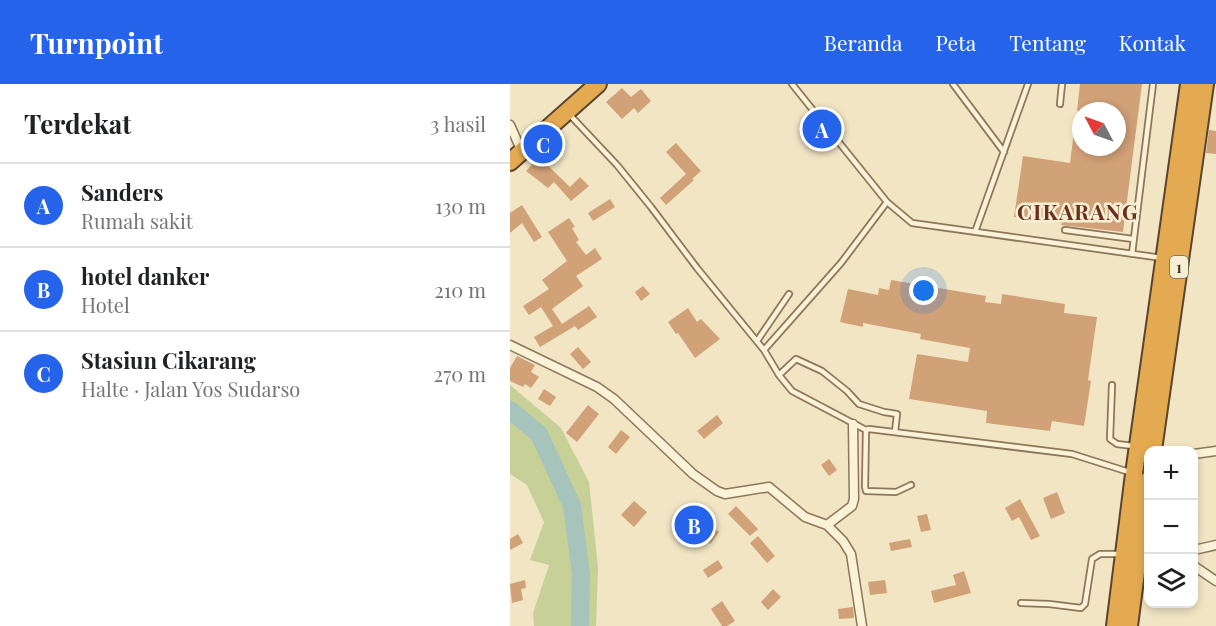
<!DOCTYPE html>
<html lang="id">
<head>
<meta charset="utf-8">
<style>
	body { margin:0; font-family:"Playfair Display",serif; background:#f2f2f2; color:#202124 }
	.controls { position:absolute; right:18px; bottom:18px; display:grid; overflow:hidden; border-radius:12px; box-shadow:0 3px 9px #0003 }
	.controls button { width:54px; height:54px; display:grid; place-items:center; padding:0; border:0; border-bottom:2px solid #e0e0e0; background:#fff; color:#202124; font:30px sans-serif }
	.compass { position:absolute; left:562px; top:18px; width:54px; height:54px; border-radius:50%; background:#fff; box-shadow:0 3px 9px #0003; rotate:311deg }
	.you { position:absolute; left:414px; top:207px; width:21px; height:21px; margin:-15px; border:4px solid #fff; border-radius:50%; background:#1a73e8; box-shadow:0 0 0 9px #1a73e833 }
	.badge { display:grid; place-items:center; width:39px; height:39px; border-radius:50%; background:#2563eb; color:#fff; font-size:20px; font-weight:700 }
	.pin { position:absolute; translate:-50% -50%; border:3px solid #fff; box-shadow:0 2px 6px #0006 }
	.list { margin:0; padding:0; list-style:none }
	h2 { display:flex; justify-content:space-between; align-items:center; height:78px; margin:0; padding:0 24px; font-size:26px }
	h2 small { font-size:20px; font-weight:400; color:#757577 }
	.list li { display:grid; grid-template-columns:39px 1fr auto; gap:18px; align-items:center; box-sizing:border-box; height:84px; padding:0 24px; border-top:2px solid #e0e0e0 }
	.list b { display:block; font-size:22px; white-space:nowrap }
	.list p { margin:0; font-size:20px; white-space:nowrap; color:#757577 }
	.list em { font-size:20px; font-style:normal; color:#757577 }
	.icon { flex:none; width:33px; height:33px; fill:none; stroke:currentColor; stroke-width:2; stroke-linecap:round; stroke-linejoin:round }
	.map { position:relative; flex:none; width:706px; height:542px; overflow:hidden }
	header { display:flex; align-items:center; gap:36px; box-sizing:border-box; height:84px; padding:0 30px; background:#2563eb; color:#fff }
	header strong { font-size:28px }
	nav { display:flex; gap:33px; margin-inline-start:auto; font-size:21px }
	main { display:flex }
	aside { flex:1; background:#fff }
	.map>svg:first-child { display:block }
	.green { fill:#c6d097 }
	.lines { fill:none; stroke-linecap:round; stroke-linejoin:round }
	.river { stroke:#a6c3bc; stroke-width:18 }
	.building { fill:#d1a178 }
	.lane-casing { stroke:#8c7759; stroke-width:8 }
	.street-casing { stroke:#8c7759; stroke-width:11 }
	.highway-casing { stroke:#5a442d; stroke-width:20 }
	.lane { stroke:#fbf2d8; stroke-width:4.5 }
	.street { stroke:#fbf2d8; stroke-width:8 }
	.highway { stroke:#e4aa51; stroke-width:16 }
	.labels { text-anchor:middle; dominant-baseline:central; stroke-width:5; stroke-linejoin:round; paint-order:stroke }
	.shield { fill:#f7efd4; stroke:#746855; stroke-width:1.5 }
	.shield-label { font-size:14px; font-weight:bold; fill:#3c2e1e }
	.district-label { font-size:21px; font-weight:bold; letter-spacing:1.5px; fill:#6b2f1b; stroke:#f7efd4 }
</style>
</head>
<body>
<header>
<strong>Turnpoint</strong>
<nav><a>Beranda</a><a>Peta</a><a>Tentang</a><a>Kontak</a></nav>
</header>
<main>
<aside>
<h2>Terdekat<small>3 hasil</small></h2>
<ul class="list">
<li><span class="badge">A</span><div><b>Sanders</b><p>Rumah sakit</p></div><em>130 m</em></li>
<li><span class="badge">B</span><div><b>hotel danker</b><p>Hotel</p></div><em>210 m</em></li>
<li><span class="badge">C</span><div><b>Stasiun Cikarang</b><p>Halte · Jalan Yos Sudarso</p></div><em>270 m</em></li>
</ul>
</aside>
<div class="map">
<svg width="706" height="542" viewBox="0 0 706 542">
	<rect width="100%" height="100%" fill="#f1e5c4"/>
	<!-- green -->
	<path class="green" d="M0,301L51,344L79,398L88,483L86,542H24L23,529L39,481L20,476L34,438L17,401L0,390Z"/>
	<g class="lines">
		<!-- river -->
		<path class="river" d="M0,326L29,350L62,422L71,490L70,542"/>
	</g>
	<!-- building -->
	<path class="building" d="M570,0H632L613,148L551,141L552,139L504,133L513,72L560,79L566,32L571,33V63H607V27H567Z
		M112,4L121,13L131,5L141,17L128,29L124,24L112,35L96,18Z
		M699,46L706,47V70L696,69Z
		M166,59L191,87L182,95L184,96L156,121L150,114L176,90L156,68Z
		M29,73L60,103L70,93L79,102L61,117L44,98L38,104L16,87Z
		M100,115L105,123L83,137L78,129Z
		M12,121L32,153L24,158L12,139L0,149V129Z
		M59,134L65,143L62,144L69,156L66,158L76,171L85,164L92,175L66,192L73,202L42,225L52,240L79,222L87,233L68,246L65,242L30,263L24,253L43,242L31,223L19,231L13,222L39,205L32,196L57,177L38,148Z
		M381,196L476,212L475,218L491,220L492,210L555,220L554,229L587,233L578,296L581,297L574,342L542,337L540,347L476,339L477,327L399,315L407,270L458,278L460,264L410,255L411,250L353,239V243L330,238L338,205L368,211L369,204L379,206Z
		M133,202L140,210L131,217L125,208Z
		M178,224L187,238L191,235L210,255L185,274L168,249L166,250L158,238Z
		M68,263L81,278L73,285L60,270Z
		M7,272L25,281L21,288L29,293L21,304L15,300L13,303L0,297V284Z
		M34,305L46,313L40,322L28,315Z
		M78,321L89,330L67,358L56,349Z
		M207,331L213,339L194,355L187,347Z
		M111,346L120,353L106,370L98,363Z
		M319,375L327,386L319,392L311,381Z
		M547,408L555,429L541,435L533,414Z
		M510,415L530,452L521,456L509,433L502,437L495,424Z
		M124,417L137,428L124,443L111,431Z
		M226,422L248,445L240,452L218,430Z
		M417,430L421,446L411,448L407,432Z
		M201,441L209,448L200,460L191,453Z
		M8,450L13,459L0,466V455Z
		M248,452L265,472L257,479L240,459Z
		M400,455L402,463L381,467L379,459Z
		M208,476L213,484L198,494L193,486Z
		M454,487L461,509L424,519L421,507L446,501L443,491Z
		M15,496L16,504L11,505L13,516L2,519L0,500Z
		M375,496L377,509L360,511L358,498Z
		M263,505L271,513L258,526L251,518Z
		M212,517L225,537L217,542H212L201,525Z
		M343,523L344,534L329,535L328,525Z"/>
	<g class="lines">
		<defs>
			<path id="lane" d="M282,0L377,118L402,139L652,174
				M443,0L494,68
				M550,20L552,0
				M58,29L107,81L141,123L187,184L254,266L269,291L282,307L356,346
				M555,146L623,155
				M465,148L518,0
				M622,170L643,0
				M247,257L279,210
				M254,266L331,179L377,118
				M269,291L286,275L312,287L337,307L349,320L374,328L387,330L385,348
				M602,301L600,355L607,360L623,362
				M401,401L386,408L356,407L355,403L356,346L359,345L562,370L619,388
				M511,519L539,520L571,524L575,520L582,475L590,470H610"/>
			<path id="street" d="M0,41L12,68
				M0,261L87,303L104,315L183,390L207,407L215,410L259,403L295,433L317,441L333,457L341,470L352,542
				M684,370L706,367
				M317,441L342,422L344,415L343,340
				M684,466L706,461
				M684,482L706,497"/>
			<path id="highway" d="M0,78L88,0
				M643,366L695,0
				M605,542L624,390L679,0
				M619,542L638,396"/>
		</defs>
		<!-- lane casing -->
		<use href="#lane" class="lane-casing"/>
		<!-- street casing -->
		<use href="#street" class="street-casing"/>
		<!-- highway casing -->
		<use href="#highway" class="highway-casing"/>
		<!-- lane -->
		<use href="#lane" class="lane"/>
		<!-- street -->
		<use href="#street" class="street"/>
		<!-- highway -->
		<use href="#highway" class="highway"/>
	</g>
	<g class="labels">
		<!-- shield labels -->
		<rect class="shield" x="660" y="172" width="18" height="22" rx="4.5"/>
		<g class="shield-label">
			<text x="669" y="183">1</text>
		</g>
		<!-- district labels -->
		<g class="district-label">
			<text x="568" y="127">CIKARANG</text>
		</g>
	</g>
</svg>
<div class="controls">
<button>+</button>
<button>−</button>
<button><svg class="icon" aria-label="layers" viewBox="0 0 24 24"><path d="M12 4l9 5-9 5-9-5zM3 14l9 5 9-5"/></svg></button>
</div>
<svg class="compass" viewBox="-18 -18 36 36"><path d="M0-13l5 13h-10z" fill="#e53935"/><path d="M0 13l5-13h-10z" fill="#757577"/></svg>
<div class="you"></div>
<div class="pin badge" style="left:312px;top:45px">A</div>
<div class="pin badge" style="left:184px;top:441px">B</div>
<div class="pin badge" style="left:33px;top:60px">C</div>
</div>
</main>
</body>
</html>
